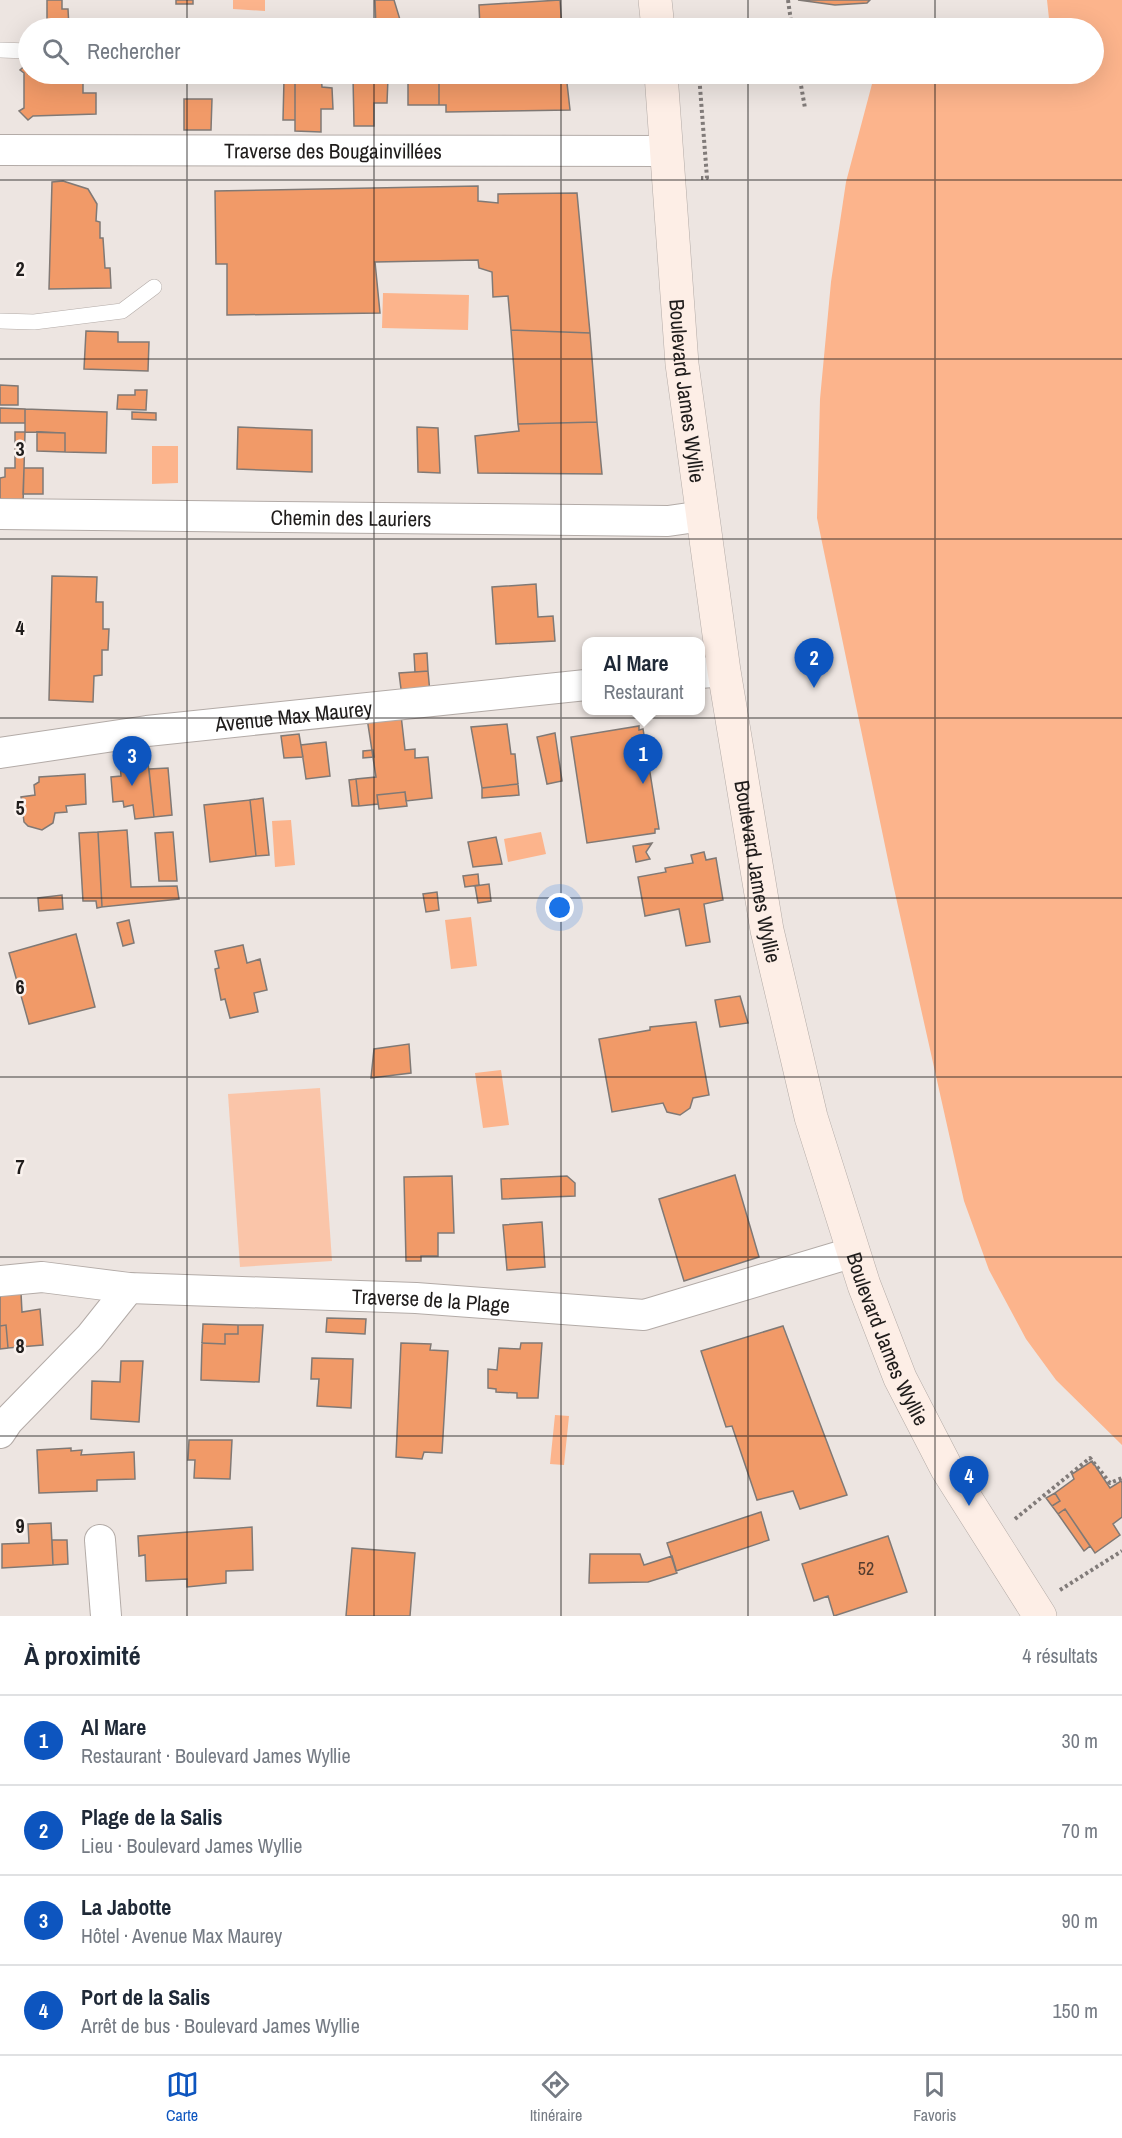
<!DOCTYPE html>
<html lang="fr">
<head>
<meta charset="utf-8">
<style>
	body { margin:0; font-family:"Archivo Narrow",sans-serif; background:#f2f2f3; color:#1f2937 }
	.you { position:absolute; left:560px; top:908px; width:21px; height:21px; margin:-15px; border:4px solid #fff; border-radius:50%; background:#1a73e8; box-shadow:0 0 0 9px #1a73e833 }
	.badge { display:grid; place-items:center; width:39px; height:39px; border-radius:50%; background:#0d55bf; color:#fff; font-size:20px; font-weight:700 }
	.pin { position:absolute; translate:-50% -50px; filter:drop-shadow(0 2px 3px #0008) }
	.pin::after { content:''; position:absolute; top:32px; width:21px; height:18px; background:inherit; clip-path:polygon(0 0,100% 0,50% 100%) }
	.popup { position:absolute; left:582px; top:637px; width:123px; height:78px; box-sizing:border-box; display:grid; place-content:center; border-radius:12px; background:#fff; filter:drop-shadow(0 2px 4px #0005); font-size:20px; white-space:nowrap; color:#747a83 }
	.popup b { font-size:22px; color:#1f2937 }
	.popup::after { content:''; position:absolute; left:50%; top:100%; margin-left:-12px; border:12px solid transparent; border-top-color:#fff }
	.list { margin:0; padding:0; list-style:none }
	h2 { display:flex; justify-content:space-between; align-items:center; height:78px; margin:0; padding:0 24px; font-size:26px }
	h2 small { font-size:20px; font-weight:400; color:#747a83 }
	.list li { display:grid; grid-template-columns:39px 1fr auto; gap:18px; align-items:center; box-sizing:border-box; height:90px; padding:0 24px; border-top:2px solid #e0e1e3 }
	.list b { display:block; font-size:22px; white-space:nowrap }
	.list p { margin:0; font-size:20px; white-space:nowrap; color:#747a83 }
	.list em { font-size:20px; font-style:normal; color:#747a83 }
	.icon { flex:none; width:33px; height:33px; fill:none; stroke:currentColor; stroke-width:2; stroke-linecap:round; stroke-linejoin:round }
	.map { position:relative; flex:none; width:1122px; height:1616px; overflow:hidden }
	.search { position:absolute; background:#fff; box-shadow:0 6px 24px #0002; left:18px; right:18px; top:18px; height:66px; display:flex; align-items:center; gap:15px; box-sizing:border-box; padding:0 21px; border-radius:33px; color:#747a83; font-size:22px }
	.sheet { height:438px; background:#fff }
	nav { display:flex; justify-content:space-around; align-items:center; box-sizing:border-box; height:84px; border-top:2px solid #e0e1e3; background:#fff; font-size:16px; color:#747a83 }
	nav a { display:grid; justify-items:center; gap:3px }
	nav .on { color:#0d55bf }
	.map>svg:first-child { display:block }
	.green { fill:#fac5a9 }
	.water { fill:#fcb48c }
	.building { fill:#f19a68; stroke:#807975; stroke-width:1.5 }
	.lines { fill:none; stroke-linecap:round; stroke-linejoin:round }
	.lane-casing { stroke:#b3aba7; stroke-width:16 }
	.street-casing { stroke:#b3aba7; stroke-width:32 }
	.secondary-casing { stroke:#b3aba7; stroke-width:34 }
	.path { stroke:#817b79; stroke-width:4; stroke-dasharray:3 3; stroke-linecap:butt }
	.lane { stroke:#fff; stroke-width:15 }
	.street { stroke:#fff; stroke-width:30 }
	.secondary { stroke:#fdeee6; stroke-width:33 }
	.grid { fill:none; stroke:#1f1c1b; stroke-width:1.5; stroke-opacity:0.55 }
	.labels { text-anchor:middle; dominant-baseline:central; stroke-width:5; stroke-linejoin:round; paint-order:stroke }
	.number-label { font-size:18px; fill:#543c2e }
	.street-label { font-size:21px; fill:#1f1c1b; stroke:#faf2ee }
	.grid-label { font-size:20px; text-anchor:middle; font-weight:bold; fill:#1f1c1b; stroke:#faf2ee; stroke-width:5; stroke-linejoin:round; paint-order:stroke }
</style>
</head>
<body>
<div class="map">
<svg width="1122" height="1616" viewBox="0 0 1122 1616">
	<rect width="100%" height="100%" fill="#ede5e1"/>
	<!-- green -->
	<path class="green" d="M320,1088L332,1261L240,1267L228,1094Z"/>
	<!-- water -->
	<path class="water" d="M233,0H265V11L233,9Z
		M1047,0H1122V1445L1056,1380L1026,1339L989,1270L964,1201L893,884L817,518L820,399L831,282L846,182L872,84L936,74H1094V28H1050Z
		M383,293L469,295L468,330L382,328Z
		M152,446H178V483L152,484Z
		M291,820L295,865L275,867L272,821Z
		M541,832L546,854L508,862L504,839Z
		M471,917L477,966L451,969L445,920Z
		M501,1070L509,1125L483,1128L475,1073Z
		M555,1415L569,1416L564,1465L550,1464Z"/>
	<!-- building -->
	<path class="building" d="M47,0H62V9H68L69,28H47Z
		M176,0H193V4H176Z
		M375,0H394L401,23L418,28H376Z
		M560,0L562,28H480L479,5Z
		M798,0H870L867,3L835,5Z
		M28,63V74H83V93H96V114L33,116L28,120L19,111L24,108V73L20,70Z
		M295,74H321L322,87L332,88L333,109H321V132L295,131Z
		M408,74H439V105H408Z
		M439,74H566L570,110L446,112V105H439Z
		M353,77L388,78L387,103H374V126H354Z
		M284,79H295V120H283Z
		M184,99H212L211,130H184Z
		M63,181L88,189L97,204L96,221L100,222V238H103L105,268H110L111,288L49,289L52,182Z
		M478,186V201L498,203V194L577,193L590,333L511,330L508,296L493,297L492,272L479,268L478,260L375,262L380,313L227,315V264H216L215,191Z
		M511,330L590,333L597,422L518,424Z
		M86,331L118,332V342H149L148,371L84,369Z
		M0,385L18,386V405H0Z
		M135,390H147L146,410L117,409L118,395H135Z
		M0,408L25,409V423H0Z
		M25,409L107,412L106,453L65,452V433L25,432Z
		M132,412L156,413V420L132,419Z
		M597,422L602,474L478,473L475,436L519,431L518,424Z
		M238,427L312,430V472L237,469Z
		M417,427L438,428L440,473L418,472Z
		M15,432H25L23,505H0V478L5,477V468H15Z
		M37,432L65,433V452L37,451Z
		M24,468H43V494H23Z
		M52,576L97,577L96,602H103V629H109L108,650H102V675L94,676L93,702L49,700Z
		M536,584L538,617L553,616L555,641L496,644L492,587Z
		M427,653L428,671L415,672L414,654Z
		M428,671L430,693L402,697L399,673Z
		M401,715L405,750L415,749V758L428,757L432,798L406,801L405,792L377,795L378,804L359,806L356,779L376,777L367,718Z
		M507,724L511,754H515L518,784L482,788L471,727Z
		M639,726V730L643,729L659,829H655V833L587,843L571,737Z
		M555,733L562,781L547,784L537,737Z
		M299,734L303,757L284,758L281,736Z
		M326,742L330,776L306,779L301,745Z
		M373,750L374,757L363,758V751Z
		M148,763L154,817L135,819L133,805L124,807L123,801L113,802L111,777L121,776L120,765Z
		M168,768L172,815L154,817L149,769Z
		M85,774L86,804L66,806L67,812L55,813L53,823L42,830L28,826L24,822L21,797L35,795L34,785L39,782V777Z
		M356,779L359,806H352L349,780Z
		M518,784L519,795L482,798V788Z
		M405,792L407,806L379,809L377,795Z
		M263,798L269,855L256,856L250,800Z
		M250,800L256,856L210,862L204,805Z
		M127,830L131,887L177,886L179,899L102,907L98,832Z
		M98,832L102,907L97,908L96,901H83L79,833Z
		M173,832L177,881H159L155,833Z
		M496,837L502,864L473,867L468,842Z
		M652,843L646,852L650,859L636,862L633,846Z
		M704,852L706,860L716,858L723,900L704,904L710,942L686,946L679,909L645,916L638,877L666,872L665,868L693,863L691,855Z
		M478,874L479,885L465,887L463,876Z
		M489,884L491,901L478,903L475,886Z
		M437,892L439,910L426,912L423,894Z
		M62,895L63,909L39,911L38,898Z
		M129,920L134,943L123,946L117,923Z
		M76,934L95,1007L29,1024L9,953Z
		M243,945L247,963L260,959L267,990L254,993L258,1012L230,1018L225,999L221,1000L215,969L219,968L215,951Z
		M740,996L748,1023L720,1027L715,1000Z
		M696,1022L709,1095L693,1098L690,1108L680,1115L667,1112L663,1103L612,1112L599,1039L650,1030V1027Z
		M409,1044L411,1073L371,1078L374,1049Z
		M735,1175L759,1257L684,1281L659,1199Z
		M452,1176L454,1233H438V1256H421V1261H406L404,1177Z
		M567,1176L575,1183V1196L502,1199L501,1179Z
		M542,1222L545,1267L507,1270L503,1225Z
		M21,1293L22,1312L40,1309L43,1345L8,1348L6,1325L0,1326V1295Z
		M327,1318L366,1319L365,1334L326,1332Z
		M203,1324L238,1325V1334H225V1344L202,1343Z
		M6,1325L8,1348L0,1349V1326Z
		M238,1325H263L259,1382L201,1380L202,1343L225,1344V1334H238Z
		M783,1326L847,1495L800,1509L793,1491L757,1500L732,1426L726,1427L701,1351Z
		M401,1343L431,1344L430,1350L448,1351L442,1453L424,1452L422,1459L396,1457Z
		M521,1343H542L538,1398H517V1393L496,1392V1389L488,1388V1369L497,1370L499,1348L520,1349Z
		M312,1358L353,1359L351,1408L317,1406L319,1379H311Z
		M121,1361H143L139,1422L91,1419L92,1381L120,1382Z
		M189,1440H232L230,1479L194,1478L195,1460H188Z
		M71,1448V1451L82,1450L81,1455L134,1452L135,1479L97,1480V1491L39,1493L37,1450Z
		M1092,1461L1110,1488L1121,1481L1122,1483V1517L1113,1524L1120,1535L1095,1553L1065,1509L1058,1514L1052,1506L1060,1501L1055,1493L1074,1479L1072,1474Z
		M1055,1493L1060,1501L1052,1506L1046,1498Z
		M1065,1509L1090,1546L1084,1551L1058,1514Z
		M761,1512L769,1540L676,1571L667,1543Z
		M51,1523L53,1565L2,1568V1544L29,1543L28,1524Z
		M252,1527L253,1570L226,1571V1583L187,1587V1579L146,1581L145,1555L139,1556L138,1536Z
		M888,1536L907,1592L834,1616L828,1596L814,1601L802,1564Z
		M52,1540H67L68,1564L53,1565Z
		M352,1548L415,1553L410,1616H346Z
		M590,1554H640L644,1565L672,1556L677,1573L648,1582L589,1583Z"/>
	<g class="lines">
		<defs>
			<path id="lane" d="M0,50L28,51
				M0,321L34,322L122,311L154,287"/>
			<g id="street">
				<path id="s1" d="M0,150L667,151"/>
				<path id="s2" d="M0,514L668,521L703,516"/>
				<path d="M700,673L724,671"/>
				<path id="s3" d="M0,753L147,731L586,685"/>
				<path id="s4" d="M0,1281L42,1277L129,1288L416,1298L644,1315L854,1252"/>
				<path d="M0,1433L8,1421L90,1337L129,1288"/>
				<path d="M100,1540L106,1616"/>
			</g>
			<g id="secondary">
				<path d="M655,0L658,28"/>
				<path id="s5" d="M661,74L682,364L724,671L767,930L811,1117L864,1285L900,1378L947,1469L1040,1616"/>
			</g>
		</defs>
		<!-- lane casing -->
		<use href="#lane" class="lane-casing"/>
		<!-- street casing -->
		<use href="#street" class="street-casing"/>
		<!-- secondary casing -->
		<use href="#secondary" class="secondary-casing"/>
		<!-- path -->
		<path class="path" d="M788,0L792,28
			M699,74L707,178H701
			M799,74L805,108
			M1015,1519L1090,1458L1110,1483L1122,1478
			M1060,1590L1122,1551"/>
		<!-- lane -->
		<use href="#lane" class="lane"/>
		<!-- street -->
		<use href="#street" class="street"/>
		<!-- secondary -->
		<use href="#secondary" class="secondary"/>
	</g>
	<!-- grid -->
	<path class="grid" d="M187,0V28M374,0V28M561,0V28M748,0V28M935,0V28M187,74V1616M374,74V1616M561,74V1616M748,74V1616M935,74V1616M0,180H1122M0,359H1122M0,539H1122M0,718H1122M0,898H1122M0,1077H1122M0,1257H1122M0,1436H1122"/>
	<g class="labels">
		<!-- number labels -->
		<g class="number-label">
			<text x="866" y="1568">52</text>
		</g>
		<!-- street labels -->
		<g class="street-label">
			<text stroke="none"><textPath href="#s1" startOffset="333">Traverse des Bougainvillées</textPath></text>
			<text stroke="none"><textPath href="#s5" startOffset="318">Boulevard James Wyllie</textPath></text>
			<text stroke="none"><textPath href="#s2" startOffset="351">Chemin des Lauriers</textPath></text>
			<text stroke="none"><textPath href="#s3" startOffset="296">Avenue Max Maurey</textPath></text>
			<text stroke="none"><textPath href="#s5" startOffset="804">Boulevard James Wyllie</textPath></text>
			<text stroke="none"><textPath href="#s4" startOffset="432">Traverse de la Plage</textPath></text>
			<text stroke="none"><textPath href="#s5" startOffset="1290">Boulevard James Wyllie</textPath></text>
		</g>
	</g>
	<g class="grid-label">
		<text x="20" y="276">2</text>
		<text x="20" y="456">3</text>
		<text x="20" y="635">4</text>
		<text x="20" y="815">5</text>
		<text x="20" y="994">6</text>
		<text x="20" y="1174">7</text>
		<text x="20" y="1353">8</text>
		<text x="20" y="1533">9</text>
	</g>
</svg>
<div class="you"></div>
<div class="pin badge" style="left:643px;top:784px">1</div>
<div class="popup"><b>Al Mare</b>Restaurant</div>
<div class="pin badge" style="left:814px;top:688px">2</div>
<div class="pin badge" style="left:132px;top:786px">3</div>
<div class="pin badge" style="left:969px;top:1506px">4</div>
<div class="search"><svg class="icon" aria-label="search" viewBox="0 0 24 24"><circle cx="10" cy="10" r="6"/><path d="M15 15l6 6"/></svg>Rechercher</div>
</div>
<section class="sheet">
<h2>À proximité<small>4 résultats</small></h2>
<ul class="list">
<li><span class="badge">1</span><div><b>Al Mare</b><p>Restaurant · Boulevard James Wyllie</p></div><em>30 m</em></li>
<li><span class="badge">2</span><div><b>Plage de la Salis</b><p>Lieu · Boulevard James Wyllie</p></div><em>70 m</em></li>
<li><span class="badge">3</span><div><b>La Jabotte</b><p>Hôtel · Avenue Max Maurey</p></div><em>90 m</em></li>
<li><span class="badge">4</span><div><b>Port de la Salis</b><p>Arrêt de bus · Boulevard James Wyllie</p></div><em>150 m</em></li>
</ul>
</section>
<nav>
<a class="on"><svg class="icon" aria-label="map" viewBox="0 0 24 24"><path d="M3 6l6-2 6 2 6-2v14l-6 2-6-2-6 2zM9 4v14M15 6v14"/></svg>Carte</a>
<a><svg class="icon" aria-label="directions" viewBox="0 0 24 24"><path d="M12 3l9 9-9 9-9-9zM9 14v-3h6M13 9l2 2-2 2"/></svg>Itinéraire</a>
<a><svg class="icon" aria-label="saved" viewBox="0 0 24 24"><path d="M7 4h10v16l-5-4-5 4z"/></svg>Favoris</a>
</nav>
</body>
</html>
